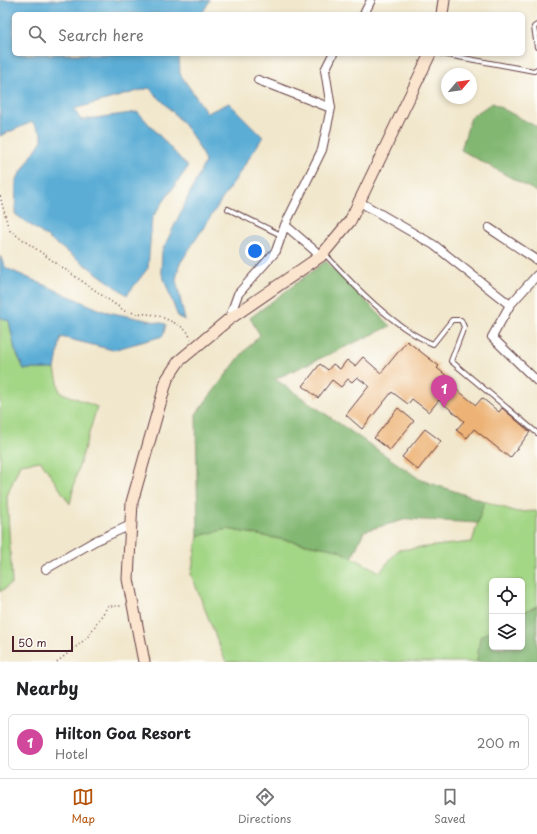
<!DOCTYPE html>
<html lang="en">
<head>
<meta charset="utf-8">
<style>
	body { margin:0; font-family:"Playpen Sans",sans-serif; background:#f2f2f2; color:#202124 }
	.controls { position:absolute; right:12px; bottom:12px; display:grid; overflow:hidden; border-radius:6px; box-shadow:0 2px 6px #0003 }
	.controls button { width:36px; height:36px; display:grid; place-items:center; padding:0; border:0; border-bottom:1px solid #e0e0e0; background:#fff; color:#202124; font:20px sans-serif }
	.compass { position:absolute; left:441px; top:68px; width:36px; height:36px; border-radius:50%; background:#fff; box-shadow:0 2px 6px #0003; rotate:61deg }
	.scale { position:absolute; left:12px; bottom:10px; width:61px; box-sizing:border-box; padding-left:4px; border:2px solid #4a1f2b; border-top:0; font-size:11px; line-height:14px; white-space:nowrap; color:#4a1f2b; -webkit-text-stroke:3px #fdfcf7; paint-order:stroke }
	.you { position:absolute; left:255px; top:251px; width:14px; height:14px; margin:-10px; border:3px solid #fff; border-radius:50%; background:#1a73e8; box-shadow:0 0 0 6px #1a73e833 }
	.badge { display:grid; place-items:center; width:26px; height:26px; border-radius:50%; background:#b45309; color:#fff; font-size:13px; font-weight:700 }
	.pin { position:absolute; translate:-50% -33px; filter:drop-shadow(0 1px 2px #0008) }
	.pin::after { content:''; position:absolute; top:21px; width:14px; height:12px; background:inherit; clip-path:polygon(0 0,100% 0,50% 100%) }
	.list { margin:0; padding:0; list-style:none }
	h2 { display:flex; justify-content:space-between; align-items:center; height:52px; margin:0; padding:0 16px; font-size:17px }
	h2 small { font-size:13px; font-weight:400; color:#757577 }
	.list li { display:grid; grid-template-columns:26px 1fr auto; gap:12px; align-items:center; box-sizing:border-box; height:56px; margin:0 8px 8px; padding:0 8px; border:1px solid #e0e0e0; border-radius:6px }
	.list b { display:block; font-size:15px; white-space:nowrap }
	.list p { margin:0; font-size:13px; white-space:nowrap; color:#757577 }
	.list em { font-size:13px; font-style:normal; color:#757577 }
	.icon { flex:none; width:22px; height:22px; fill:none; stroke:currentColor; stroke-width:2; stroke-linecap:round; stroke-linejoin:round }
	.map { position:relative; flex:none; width:537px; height:662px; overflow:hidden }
	.search { position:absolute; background:#fff; box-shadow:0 2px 6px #0003; left:12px; right:12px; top:12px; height:44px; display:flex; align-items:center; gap:10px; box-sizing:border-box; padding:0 14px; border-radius:6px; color:#757577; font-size:15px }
	.sheet { height:116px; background:#fff }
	nav { display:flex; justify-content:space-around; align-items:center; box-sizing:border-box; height:56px; border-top:1px solid #e0e0e0; background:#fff; font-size:11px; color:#757577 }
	nav a { display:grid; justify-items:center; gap:2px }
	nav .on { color:#b45309 }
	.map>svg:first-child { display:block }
	.green { fill:#a3d685; stroke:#767a58 }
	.forest { fill:#82b772; stroke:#666b4e }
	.water { fill:#5badd6; stroke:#526680 }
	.building { fill:#edb275 }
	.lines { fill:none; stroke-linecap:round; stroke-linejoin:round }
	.lane-casing { stroke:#633d43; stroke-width:6 }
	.street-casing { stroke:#633d43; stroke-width:10 }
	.secondary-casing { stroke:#633d43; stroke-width:13 }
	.path { stroke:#633d43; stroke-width:1.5; stroke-dasharray:1 3; stroke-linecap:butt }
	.lane { stroke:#fff; stroke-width:4 }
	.street { stroke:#fff; stroke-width:8 }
	.secondary { stroke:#fbe5cf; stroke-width:11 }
</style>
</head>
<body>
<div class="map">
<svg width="537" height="662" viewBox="0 0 537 662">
	<rect width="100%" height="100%" fill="#fdfcf7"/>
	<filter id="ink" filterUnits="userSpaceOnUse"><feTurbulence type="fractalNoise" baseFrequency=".025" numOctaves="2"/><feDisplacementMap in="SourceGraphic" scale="8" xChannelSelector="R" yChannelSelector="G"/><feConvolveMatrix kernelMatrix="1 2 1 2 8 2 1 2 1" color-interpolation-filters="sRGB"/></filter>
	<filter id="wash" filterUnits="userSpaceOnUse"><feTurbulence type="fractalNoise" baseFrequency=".012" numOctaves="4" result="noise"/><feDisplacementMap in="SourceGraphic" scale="16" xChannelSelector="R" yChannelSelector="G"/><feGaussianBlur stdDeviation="0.9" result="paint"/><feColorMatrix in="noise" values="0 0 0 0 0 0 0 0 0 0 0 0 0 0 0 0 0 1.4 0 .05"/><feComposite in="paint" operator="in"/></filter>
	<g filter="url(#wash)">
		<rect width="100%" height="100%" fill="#f1e7cc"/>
		<!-- green -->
		<path class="green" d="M0,317L9,321L15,350L24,369H55L60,392L97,407L76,476L70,504L41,461L20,464L7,496L12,583L0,592Z
			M484,501L517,512L537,511V606L522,613V581H492V630L480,637L477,662H227L225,660L191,574L198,536L227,529L338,550L380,572L398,550L472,542Z"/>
		<!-- forest -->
		<path class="forest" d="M492,103L537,127V192L461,150L471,117Z
			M326,261L391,326L275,379L421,480L484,501L478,523L407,519L364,531L352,558L338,550L227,529L198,536L196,414L242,354L260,335L250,318Z
			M537,606V662H477L480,637L492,630V647H522V613Z"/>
		<!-- water -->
		<path class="water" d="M0,0H210L202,14H14V54H179L180,74L207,113L229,103L263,137L179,265L176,280L185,320L178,317L161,271L162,251L205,162C196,133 170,109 149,88L74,109L81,120L138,112L188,167L152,218L148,268L127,295L15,214L16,180L42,140V134L32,122L0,136Z
			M0,256L6,268L103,311L166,324L163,336L113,350L61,337L55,369H24L15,350L9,321L0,317Z"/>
		<g id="blocks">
			<!-- building -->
			<path class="building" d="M407,341L439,366L437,368L454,382L451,385L476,405L482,398L499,412L502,408L530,432L510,458L474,429L467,438L456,430L464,421L439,400L429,412L412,399L408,404L392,392L362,429L346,415L369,386L357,377L352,382L348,379L341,387L332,380L318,398L303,386L320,364L328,370L333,364L340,369L347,360L355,366L363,357L381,373Z
				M398,408L414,421L390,450L374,438Z
				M425,429L441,441L418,470L402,457Z"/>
		</g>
	</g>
	<g filter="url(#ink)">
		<use href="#blocks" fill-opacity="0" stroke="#633d43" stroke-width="1"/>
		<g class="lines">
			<defs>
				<path id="lane" d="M537,25L534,27L537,47
					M442,54L534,71L537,69
					M228,209L281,235
					M325,254C353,285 394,328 433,344L452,320H461L464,327L451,361L537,433"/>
				<path id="street" d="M364,14L371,0
					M258,80L331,108
					M358,201L434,245L510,305L537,275
					M285,225L321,256
					M489,228L537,260
					M510,305L492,337L537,381
					M229,319L238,294L276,251L285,225L322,150L331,108L325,70L333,54
					M46,569L95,541L131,525"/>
				<path id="secondary" d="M442,14L444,0
					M144,662L128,579L132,502L167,379L179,361L228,320L321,256L350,221L430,54"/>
			</defs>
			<!-- lane casing -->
			<use href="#lane" class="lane-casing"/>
			<!-- street casing -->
			<use href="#street" class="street-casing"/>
			<!-- secondary casing -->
			<use href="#secondary" class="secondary-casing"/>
			<!-- path -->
			<path class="path" d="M0,196L9,230L126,312L157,315L179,325L187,331L191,339
				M57,662L87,638L108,606H123"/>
			<!-- lane -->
			<use href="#lane" class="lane"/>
			<!-- street -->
			<use href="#street" class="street"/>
			<!-- secondary -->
			<use href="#secondary" class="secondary"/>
		</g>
	</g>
</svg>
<div class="controls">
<button><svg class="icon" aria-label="locate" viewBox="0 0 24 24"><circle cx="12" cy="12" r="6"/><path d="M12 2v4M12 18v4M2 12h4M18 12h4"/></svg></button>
<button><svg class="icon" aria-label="layers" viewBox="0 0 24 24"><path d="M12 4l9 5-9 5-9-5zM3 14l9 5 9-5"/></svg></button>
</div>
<svg class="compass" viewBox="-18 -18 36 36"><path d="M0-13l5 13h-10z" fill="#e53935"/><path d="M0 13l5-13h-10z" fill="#757577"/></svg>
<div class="scale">50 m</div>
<div class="you"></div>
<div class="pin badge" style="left:444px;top:408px;background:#d1479c">1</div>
<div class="search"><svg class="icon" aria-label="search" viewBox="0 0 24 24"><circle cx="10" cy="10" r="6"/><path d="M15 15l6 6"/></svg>Search here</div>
</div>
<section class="sheet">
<h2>Nearby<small></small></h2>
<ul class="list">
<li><span class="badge" style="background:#d1479c">1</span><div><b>Hilton Goa Resort</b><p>Hotel</p></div><em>200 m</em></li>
</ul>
</section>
<nav>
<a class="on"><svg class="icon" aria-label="map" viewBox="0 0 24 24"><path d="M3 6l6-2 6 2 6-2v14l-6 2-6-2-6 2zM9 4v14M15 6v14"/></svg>Map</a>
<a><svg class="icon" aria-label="directions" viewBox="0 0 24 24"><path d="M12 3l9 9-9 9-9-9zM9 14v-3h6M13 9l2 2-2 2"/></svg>Directions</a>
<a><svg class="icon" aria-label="saved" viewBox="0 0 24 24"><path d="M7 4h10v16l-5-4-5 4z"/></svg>Saved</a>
</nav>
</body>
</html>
